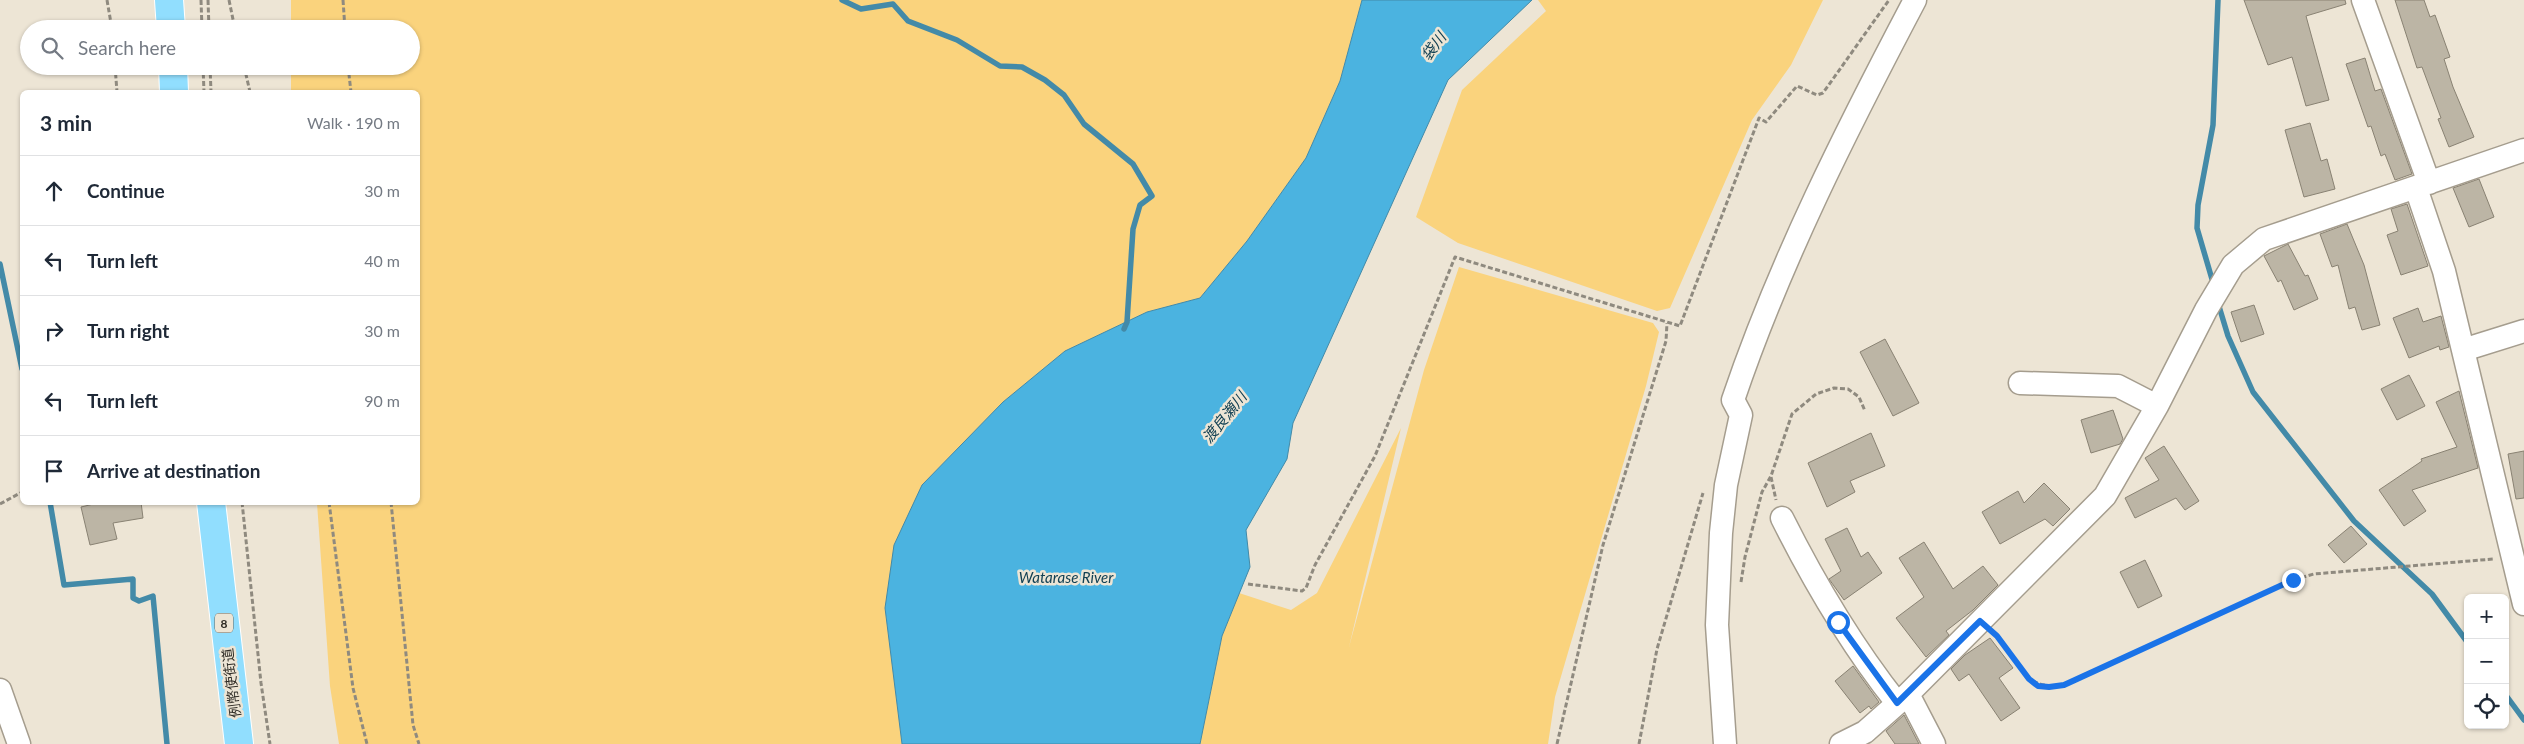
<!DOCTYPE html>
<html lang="en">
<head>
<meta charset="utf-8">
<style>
	body { margin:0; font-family:Lato,"Noto Sans JP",sans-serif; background:#f2f2f3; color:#1f2937 }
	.controls { position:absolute; right:15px; bottom:15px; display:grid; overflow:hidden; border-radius:8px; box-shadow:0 1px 4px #0004 }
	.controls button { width:45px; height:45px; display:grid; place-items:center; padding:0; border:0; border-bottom:1px solid #e0e1e3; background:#fff; color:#1f2937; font:25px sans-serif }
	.stop { position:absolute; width:15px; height:15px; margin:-11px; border:4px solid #1a73e8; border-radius:50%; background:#fff }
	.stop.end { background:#1a73e8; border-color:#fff; box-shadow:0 1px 5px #0008 }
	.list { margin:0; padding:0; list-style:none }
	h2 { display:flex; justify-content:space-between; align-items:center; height:65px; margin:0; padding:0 20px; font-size:21px }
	h2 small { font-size:16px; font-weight:400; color:#747a83 }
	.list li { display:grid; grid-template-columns:32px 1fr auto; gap:15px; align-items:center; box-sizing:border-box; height:70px; padding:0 20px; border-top:1px solid #e0e1e3 }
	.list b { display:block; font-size:19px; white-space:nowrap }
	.list em { font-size:16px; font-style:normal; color:#747a83 }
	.icon { flex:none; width:28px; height:28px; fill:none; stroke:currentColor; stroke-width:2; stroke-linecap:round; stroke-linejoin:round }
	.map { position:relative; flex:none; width:2524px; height:744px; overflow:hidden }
	.search { position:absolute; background:#fff; box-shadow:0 1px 4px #0004; left:20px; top:20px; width:400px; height:55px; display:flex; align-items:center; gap:12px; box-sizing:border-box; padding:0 18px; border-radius:28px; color:#747a83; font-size:19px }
	.panel { position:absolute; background:#fff; box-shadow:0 1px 4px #0004; left:20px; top:90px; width:400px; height:415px; border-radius:8px }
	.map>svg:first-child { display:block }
	.green { fill:#fad37d }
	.water { fill:#4bb3e0; stroke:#438aa8 }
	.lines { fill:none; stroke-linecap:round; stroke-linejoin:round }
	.stream { stroke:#438aa8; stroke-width:5.5 }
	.building { fill:#bcb5a5; stroke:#898273 }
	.minor-casing { stroke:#a59d8e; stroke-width:25 }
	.major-casing { stroke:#fff; stroke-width:30 }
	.path { stroke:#8f8a7f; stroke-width:3; stroke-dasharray:5 2.5; stroke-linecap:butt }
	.minor { stroke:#fff; stroke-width:22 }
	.major { stroke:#91defe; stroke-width:28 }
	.route { stroke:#1a73e8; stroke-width:6 }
	.labels { text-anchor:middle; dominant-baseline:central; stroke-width:5; stroke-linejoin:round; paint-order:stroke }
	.shield { fill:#ede5d5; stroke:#68645a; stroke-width:1 }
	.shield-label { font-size:12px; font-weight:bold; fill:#2f2c26 }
	.street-label { font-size:14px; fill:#2f2c26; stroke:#ede5d5 }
	.water-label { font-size:15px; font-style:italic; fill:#124053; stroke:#ede5d5 }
</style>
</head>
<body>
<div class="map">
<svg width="2524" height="744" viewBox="0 0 2524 744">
	<rect width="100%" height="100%" fill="#ede5d5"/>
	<!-- green -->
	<path class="green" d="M291,0H1362L1340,81L1306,158L1247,241L1200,298L1147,312L1065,351L1003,402L922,485L885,608L902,744H339L330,686L317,503L418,502V92H291V66H411V29H291Z
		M1538,0H1823L1791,65L1752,120L1670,308L1657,311L1458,243L1416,217L1462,90L1546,11Z
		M1459,267L1653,323L1659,332L1646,386L1555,697L1548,744H1200L1222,636L1239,593L1291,610L1317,593L1401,428L1349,647L1424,370Z"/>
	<!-- water -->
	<path class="water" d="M1362,0H1532L1448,80L1293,423L1287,459L1246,530L1250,567L1222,636L1200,744H902L885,608L894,545L922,485L1003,402L1065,351L1147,312L1200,298L1247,241L1306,158L1340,81Z"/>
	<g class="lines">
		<!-- stream -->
		<path class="stream" d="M842,0L861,9L893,4L908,21L957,40L1000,66L1022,67L1045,80L1064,95L1084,124L1133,164L1152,196L1140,205L1133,229L1127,322L1124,329
			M0,264L22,369
			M2214,286L2197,228L2198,205L2213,125L2218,0
			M2218,303L2228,336L2253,392L2354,521L2432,594L2468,643
			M50,502L64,585L133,579V598L139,601L153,596L167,744
			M2505,694L2524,720"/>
	</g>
	<!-- building -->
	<path class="building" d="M2244,0H2345L2346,4L2306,16L2329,100L2306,106L2292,57L2268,65Z
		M2395,0H2424L2430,17L2435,15L2450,57L2444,59L2453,87L2474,137L2449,147L2438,119L2441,118L2422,67L2417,68Z
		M2365,58L2375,91L2381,89L2412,174L2395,180L2385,154L2381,156L2371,126L2368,127L2346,64Z
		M2310,123L2321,161L2327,159L2335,189L2304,197L2285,130Z
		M2479,179L2494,217L2469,227L2453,188Z
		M2407,204L2428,266L2401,275L2387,235L2398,231L2391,209Z
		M2347,224L2364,265L2380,325L2362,330L2355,307L2349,309L2338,265L2332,267L2320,234Z
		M2288,244L2305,276L2308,275L2318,299L2294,310L2281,280L2278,282L2264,256Z
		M2254,305L2264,334L2241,342L2231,312Z
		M2418,308L2423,322L2441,316L2449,347L2440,350L2439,346L2409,358L2393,318Z
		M1885,339L1919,403L1893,416L1860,352Z
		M2409,375L2425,406L2397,420L2381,389Z
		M2459,391L2478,468L2412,490L2426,511L2404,526L2379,490L2422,461L2421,459L2457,447L2436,402Z
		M2113,410L2123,439L2120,444L2091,453L2081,420Z
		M1871,433L1885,466L1850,481L1855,492L1827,507L1808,463Z
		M2164,446L2199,501L2185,510L2176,498L2135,518L2125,498L2159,480L2145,458Z
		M2524,451V498L2516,499L2508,454Z
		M2044,483L2070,509L2053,526L2045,519L2000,544L1982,512L2018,491L2024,503Z
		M102,502H141L143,518L113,523L117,539L90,545L81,507Z
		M2351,526L2367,544L2344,563L2328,545Z
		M1847,528L1861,557L1868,552L1882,573L1844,600L1829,579L1841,571L1825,539Z
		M1924,542L1953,589L1983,566L1998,585L1973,610L1946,631L1949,635L1926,657L1896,618L1924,597L1899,558Z
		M2145,560L2162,596L2138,608L2120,572Z
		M1990,638L2013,668L1999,678L2020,708L2001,721L1969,674L1959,681L1951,669L1965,655Z
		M1853,666L1879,702L1871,709L1869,706L1860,713L1835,681Z
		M1904,715L1919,744H1895L1886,731Z"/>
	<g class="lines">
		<defs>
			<path id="minor" d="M2363,0L2429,183
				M2416,188L2444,271L2524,604
				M2463,350L2524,331
				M2020,383L2118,386L2157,406
				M1782,518C1815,584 1851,645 1897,703
				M0,690L19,744
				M1908,694L1934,744
				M1725,744L1717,625L1721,533L1726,485L1741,415L1733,400C1780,261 1847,129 1915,0
				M1841,744L1865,732L1908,694L2105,496L2157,406L2206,310L2233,265L2264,239L2524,150"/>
			<path id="major" d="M169,0L171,29
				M173,66L174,92
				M211,502L239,744"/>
		</defs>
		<!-- minor casing -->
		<use href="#minor" class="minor-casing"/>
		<!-- major casing -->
		<use href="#major" class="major-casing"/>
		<!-- path -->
		<path class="path" d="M107,0L112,29
			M201,0L202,29
			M208,0L209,29
			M229,0L235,29
			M343,0L345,29
			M115,66L117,92
			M203,66L204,92
			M210,66L211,92
			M244,66L250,92
			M348,66L351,92
			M1771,477L1776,500
			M242,502L261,683L270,744
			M329,502L353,688L367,744
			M391,502L413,725L419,744
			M0,504L22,492
			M1741,582L1745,557L1762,492L1771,476L1792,414L1816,394L1834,388L1848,389L1859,397L1865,411
			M1248,584L1302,591L1306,588L1315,565L1375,456L1455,257L1680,326L1759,118L1766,122L1797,86L1817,95L1823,93L1889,0
			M1996,634C2021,661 2020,691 2064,685L2293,580L2314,574L2493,559
			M1557,744L1603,545L1666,341L1667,323
			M1639,744L1657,649L1703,493"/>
		<!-- minor -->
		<use href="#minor" class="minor"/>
		<!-- major -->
		<use href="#major" class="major"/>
	</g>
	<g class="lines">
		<!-- route -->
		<path class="route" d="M1838,622L1897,703L1980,621L1997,636L2029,679L2038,686L2049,687L2064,685L2293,580"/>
	</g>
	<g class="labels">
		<!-- shield labels -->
		<rect class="shield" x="215" y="613.5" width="18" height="19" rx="4"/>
		<g class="shield-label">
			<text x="224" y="623">8</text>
		</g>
		<!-- street labels -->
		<g class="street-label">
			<text transform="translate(231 683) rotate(-97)">例幣使街道</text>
		</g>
		<!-- water labels -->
		<g class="water-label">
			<text transform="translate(1433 46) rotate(-53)">袋川</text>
			<text transform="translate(1224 417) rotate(-51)">渡良瀬川</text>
			<text x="1066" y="577">Watarase River</text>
		</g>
	</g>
</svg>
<div class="controls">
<button>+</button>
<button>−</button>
<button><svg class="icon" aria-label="locate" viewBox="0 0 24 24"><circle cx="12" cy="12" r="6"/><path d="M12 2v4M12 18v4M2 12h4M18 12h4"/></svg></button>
</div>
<div class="stop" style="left:1838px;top:622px"></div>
<div class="stop end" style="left:2293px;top:580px"></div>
<div class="search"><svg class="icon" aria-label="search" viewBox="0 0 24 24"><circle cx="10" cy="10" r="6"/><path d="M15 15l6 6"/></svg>Search here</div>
<section class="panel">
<h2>3 min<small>Walk · 190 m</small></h2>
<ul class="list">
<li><svg class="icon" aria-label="ahead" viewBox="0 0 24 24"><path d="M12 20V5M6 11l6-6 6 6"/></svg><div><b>Continue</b></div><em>30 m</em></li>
<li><svg class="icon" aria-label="left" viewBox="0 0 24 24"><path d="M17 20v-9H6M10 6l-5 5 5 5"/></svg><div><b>Turn left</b></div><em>40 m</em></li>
<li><svg class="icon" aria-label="right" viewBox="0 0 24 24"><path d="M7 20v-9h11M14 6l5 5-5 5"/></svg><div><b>Turn right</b></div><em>30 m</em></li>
<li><svg class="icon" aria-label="left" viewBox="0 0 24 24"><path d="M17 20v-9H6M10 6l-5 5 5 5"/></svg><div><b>Turn left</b></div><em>90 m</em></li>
<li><svg class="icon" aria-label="arrive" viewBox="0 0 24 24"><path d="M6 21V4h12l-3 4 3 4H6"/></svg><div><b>Arrive at destination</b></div></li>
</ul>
</section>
</div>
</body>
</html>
